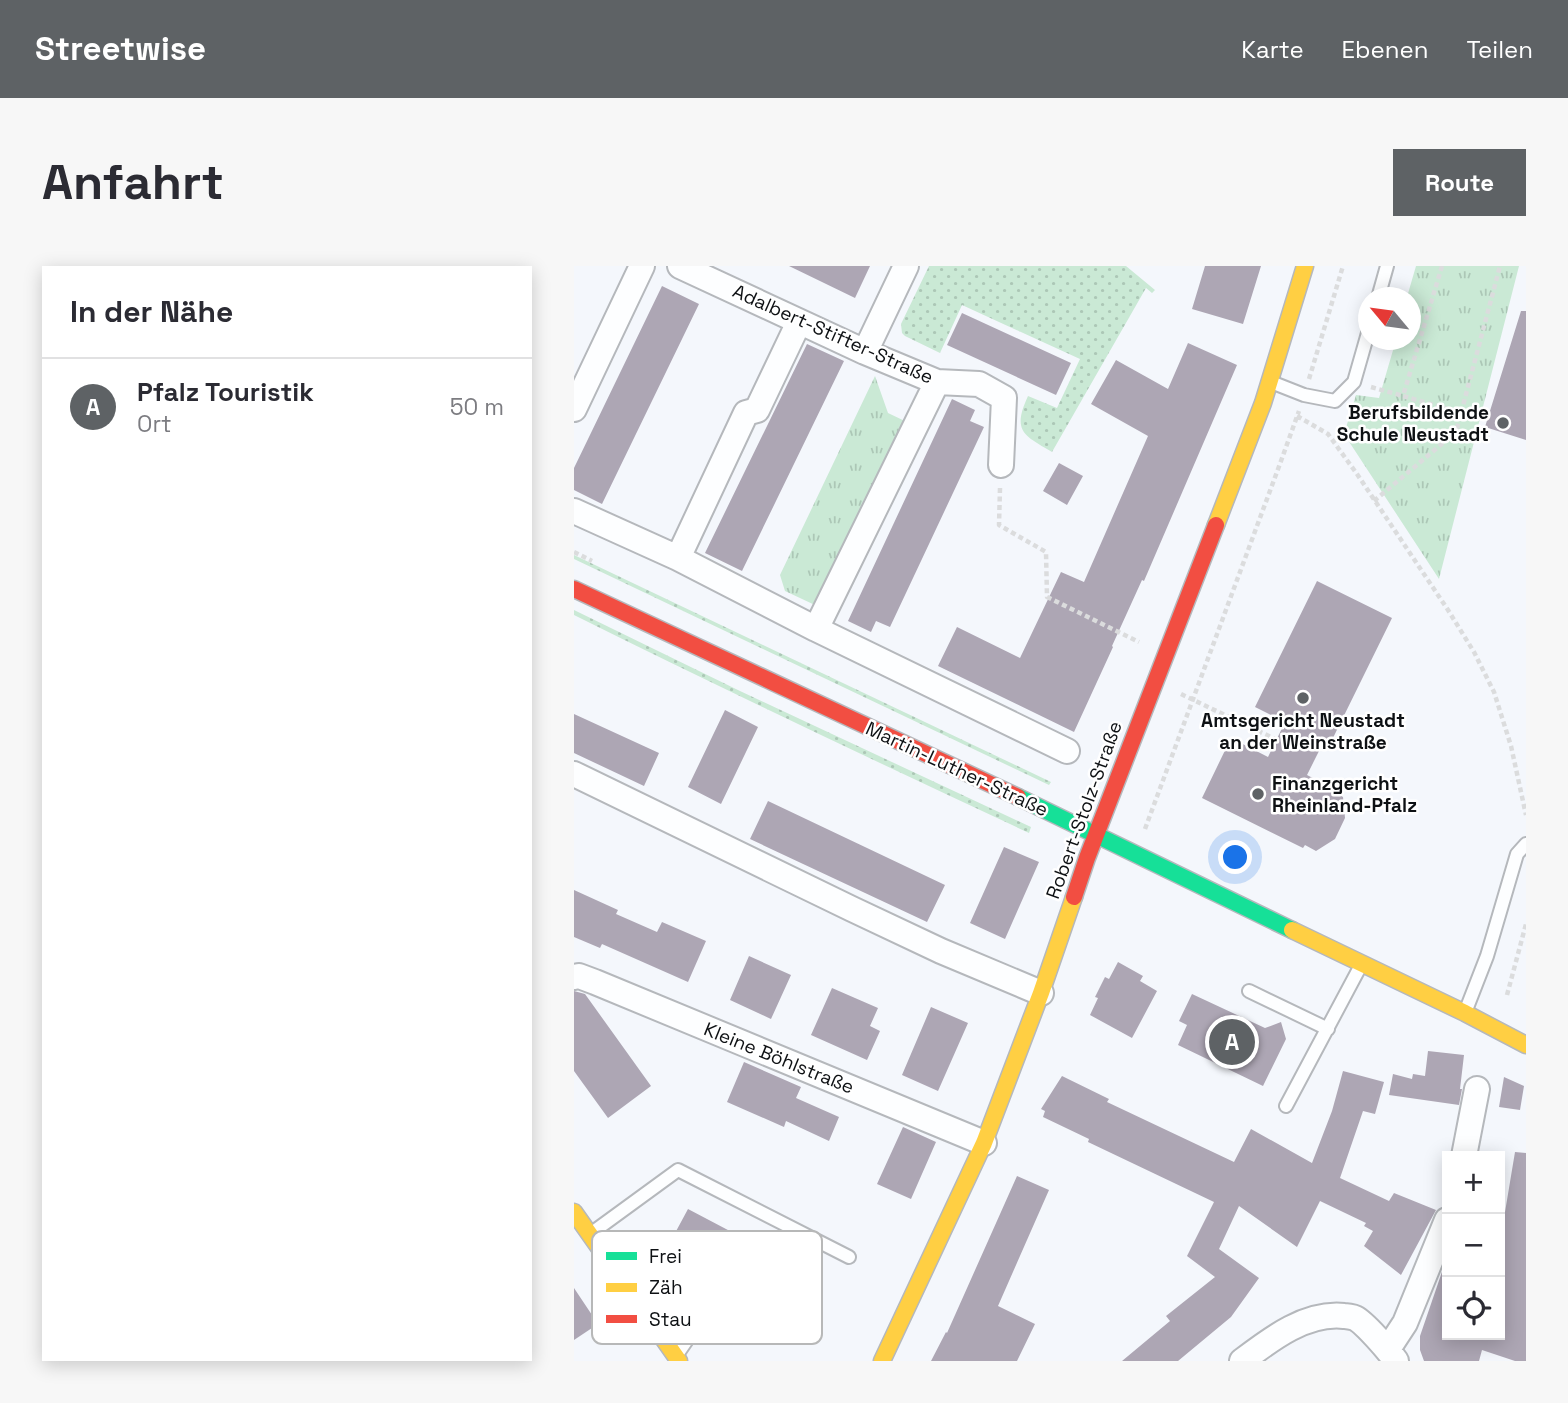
<!DOCTYPE html>
<html lang="de">
<head>
<meta charset="utf-8">
<style>
	body { margin:0; font-family:"Space Grotesk",sans-serif; background:#f7f7f7; color:#2b2b33 }
	.controls { position:absolute; right:21px; bottom:21px; display:grid; overflow:hidden; border-radius:0px; box-shadow:0 4px 18px #0003 }
	.controls button { width:63px; height:63px; display:grid; place-items:center; padding:0; border:0; border-bottom:2px solid #e1e1e2; background:#fff; color:#2b2b33; font:35px sans-serif }
	.compass { position:absolute; left:784px; top:21px; width:63px; height:63px; border-radius:50%; background:#fff; box-shadow:0 4px 18px #0003; rotate:299deg }
	.you { position:absolute; left:662px; top:592px; width:24px; height:24px; margin:-18px; border:5px solid #fff; border-radius:50%; background:#1a73e8; box-shadow:0 0 0 10px #1a73e833 }
	.badge { display:grid; place-items:center; width:46px; height:46px; border-radius:50%; background:#5e6265; color:#fff; font-size:23px; font-weight:700 }
	.pin { position:absolute; translate:-50% -50%; border:4px solid #fff; box-shadow:0 2px 7px #0006 }
	.list { margin:0; padding:0; list-style:none }
	h2 { display:flex; justify-content:space-between; align-items:center; height:91px; margin:0; padding:0 28px; font-size:30px }
	h2 small { font-size:23px; font-weight:400; color:#7c7c81 }
	.list li { display:grid; grid-template-columns:46px 1fr auto; gap:21px; align-items:center; box-sizing:border-box; height:98px; padding:0 28px; border-top:2px solid #e1e1e2 }
	.list b { display:block; font-size:26px; white-space:nowrap }
	.list p { margin:0; font-size:23px; white-space:nowrap; color:#7c7c81 }
	.list em { font-size:23px; font-style:normal; color:#7c7c81 }
	.icon { flex:none; width:38px; height:38px; fill:none; stroke:currentColor; stroke-width:2; stroke-linecap:round; stroke-linejoin:round }
	.map { position:relative; flex:none; width:952px; height:1095px; overflow:hidden; border-radius:0px }
	header { display:flex; align-items:center; gap:42px; box-sizing:border-box; height:98px; padding:0 35px; background:#5e6265; color:#fff }
	header strong { font-size:33px }
	nav { display:flex; gap:38px; margin-inline-start:auto; font-size:24px }
	.intro { display:flex; align-items:center; justify-content:space-between; box-sizing:border-box; height:168px; padding:0 42px }
	h1 { margin:0; font-size:49px }
	.button { padding:18px 32px; border-radius:0px; background:#5e6265; color:#fff; font-size:24px; font-weight:700 }
	main { display:flex; gap:42px; padding:0 42px }
	aside { flex:1; background:#fff; border-radius:0px; box-shadow:0 4px 18px #0003 }
	.map>svg:first-child { display:block }
	.grass { fill:url(#grass-dots) }
	.park { fill:url(#park-tufts) }
	.building { fill:#ada6b4 }
	.lines { fill:none; stroke-linecap:round; stroke-linejoin:round }
	.lane-casing { stroke:#b5b8bc; stroke-width:16 }
	.street-casing { stroke:#b5b8bc; stroke-width:28 }
	.fast-casing { stroke:#b5b8bc; stroke-width:19 }
	.slow-casing { stroke:#b5b8bc; stroke-width:19 }
	.jam-casing { stroke:#b5b8bc; stroke-width:19 }
	.path { stroke:#dbdcdd; stroke-width:4.5; stroke-dasharray:5 3.5; stroke-linecap:butt }
	.lane { stroke:#fdfeff; stroke-width:12 }
	.street { stroke:#fdfeff; stroke-width:24 }
	.fast { stroke:#16e098; stroke-width:16 }
	.slow { stroke:#ffcf43; stroke-width:16 }
	.jam { stroke:#f24e42; stroke-width:16 }
	.poi-dot { fill:#5e6265; stroke:#fff; stroke-width:2.5 }
	.labels { text-anchor:middle; dominant-baseline:central; stroke-width:5; stroke-linejoin:round; paint-order:stroke }
	.street-label { font-size:19px; fill:#0e1114; stroke:#fff }
	.poi-label { font-size:19px; font-weight:bold; fill:#0e1114; stroke:#fff; text-anchor:end }
	.key { fill:#fff; stroke:#b7b8b8; stroke-width:2 }
	.key-label { font-size:19px; fill:#0e1114 }
</style>
</head>
<body>
<header>
<strong>Streetwise</strong>
<nav><a>Karte</a><a>Ebenen</a><a>Teilen</a></nav>
</header>
<div class="intro"><h1>Anfahrt</h1><a class="button">Route</a></div>
<main>
<aside>
<h2>In der Nähe<small></small></h2>
<ul class="list">
<li><span class="badge">A</span><div><b>Pfalz Touristik</b><p>Ort</p></div><em>50 m</em></li>
</ul>
</aside>
<div class="map">
<svg width="952" height="1095" viewBox="0 0 952 1095">
	<defs>
		<pattern id="grass-dots" width="8" height="8" patternUnits="userSpaceOnUse" patternTransform="scale(1.75)"><rect width="8" height="8" fill="#cae9d5"/><path d="M2 2h.1M6 6h.1" fill="none" stroke="#acc7b6" stroke-width="1.8" stroke-linecap="round"/></pattern>
		<pattern id="park-tufts" width="24" height="20" patternUnits="userSpaceOnUse" patternTransform="scale(1.75)"><rect width="24" height="20" fill="#cae9d5"/><path d="M3 7l-1-3M5 7V3M7 7l1-3M15 17l-1-3M17 17v-4M19 17l1-3" fill="none" stroke="#acc7b6"/></pattern>
	</defs>
	<rect width="100%" height="100%" fill="#f4f7fc"/>
	<!-- grass -->
	<path class="grass" d="M355,0H552L581,24L578,27L572,22L478,186C449,169 438,165 454,130L483,142L506,93L388,39L366,87L331,70L328,67L327,58Z
		M0,289L477,516L475,519L0,293Z
		M0,344L166,425L457,561L455,567C303,496 151,424 0,349Z"/>
	<!-- park -->
	<path class="park" d="M842,0H945L865,313L770,168L782,129L805,132L822,74H836V32L833,31Z
		M301,110L314,147L335,157L243,340L211,325L206,309Z"/>
	<!-- building -->
	<path class="building" d="M215,0H296L281,32Z
		M631,0H687L669,58L618,43Z
		M88,20L125,38L28,238L0,224V202Z
		M947,45H952V174L911,161Z
		M388,47L497,97L482,129L373,79Z
		M614,77L663,99L570,315L568,314L538,380L539,381L500,466L364,400L383,361L446,392L487,306L510,316L574,170L517,138L542,94L594,123Z
		M233,78L270,95L168,305L131,287Z
		M378,133L401,144L396,155L410,161L316,361L302,355L297,366L274,355Z
		M485,197L509,210L493,239L469,225Z
		M743,315L818,352L756,478L750,475L733,509L758,522L757,524L769,531L771,552L761,573L742,585L731,579L729,582L628,532L657,472L694,491L711,456L681,441Z
		M151,444L184,461L147,538L114,521Z
		M0,448L85,487L70,520L0,487Z
		M194,535L371,619L353,656L176,573Z
		M430,581L465,596L431,673L396,657Z
		M0,624L44,644L42,648L83,666L88,656L132,675L114,716L28,678L26,682L0,671Z
		M175,690L217,709L197,753L156,734Z
		M544,696L569,710L566,715L583,725L558,772L516,749L524,732L521,731L531,711L535,713Z
		M258,722L304,742L296,760L306,765L293,794L237,769Z
		M0,725L11,728L77,820L34,852L0,805Z
		M618,728L691,762L707,756L712,773L689,820L604,779L613,759L605,755Z
		M357,741L394,757L364,825L328,809Z
		M854,785L890,789L886,823H888L885,839L815,829L819,808L838,813L839,808L851,810Z
		M170,796L227,821L222,832L265,851L255,875L212,855L210,861L153,836Z
		M769,805L810,816L801,848L789,845L766,912L815,935L820,927L862,944L827,1009L790,980L799,965L790,960L792,957L746,935L723,981L665,940L645,983L685,1012L657,1051L604,1095H548L596,1055L592,1050L641,1011L613,990L640,936L514,876L515,873L469,851L471,845L467,843L488,810L535,833L533,836L660,896L677,863L738,897L758,845Z
		M930,811L950,820L946,844L925,841Z
		M329,861L362,876L337,933L303,918Z
		M941,886L952,887V1095H941L908,1084L905,1095H850L846,1084V1070L870,1000L873,1001V1069H926V957L929,958Z
		M443,910L475,924L424,1040L461,1058L443,1095H357L372,1066L373,1067Z
		M114,943L249,1014L221,1066L154,1030V1023L150,1018H143L138,1022L86,995Z
		M0,1022L24,1058L0,1074Z"/>
	<g class="lines">
		<defs>
			<path id="lane" d="M804,32L813,0
				M697,116L730,129L761,135L780,116L794,67
				M675,725L754,763
				M892,744L913,690L943,588L952,578
				M712,840L786,701
				M19,966L104,904L275,991
				M104,1087L146,1026"/>
			<path id="street" d="M106,0L291,86L363,116L405,118L430,132L427,199
				M291,86L332,0
				M0,143L68,0
				M0,245L104,292L242,363L493,485
				M104,292L172,147L183,144L225,56
				M242,363L363,116
				M0,508L278,643L367,685L467,727
				M0,711L5,710L21,716L410,877
				M890,890L903,823
				M814,1083L831,1057L873,954
				M668,1095C697,1073 732,1046 770,1050C772,1050 779,1051 781,1052C791,1057 815,1085 822,1095"/>
			<path id="fast" d="M444,531L718,664"/>
			<path id="slow" d="M642,259L689,137L731,0
				M718,664L891,747L952,779
				M0,946L105,1095
				M308,1095L410,877L467,727L500,631"/>
			<path id="jam" d="M0,323L444,531
				M500,631L513,592L642,259"/>
		</defs>
		<!-- lane casing -->
		<use href="#lane" class="lane-casing"/>
		<!-- street casing -->
		<use href="#street" class="street-casing"/>
		<!-- fast casing -->
		<use href="#fast" class="fast-casing"/>
		<!-- slow casing -->
		<use href="#slow" class="slow-casing"/>
		<!-- jam casing -->
		<use href="#jam" class="jam-casing"/>
		<!-- path -->
		<path class="path" d="M868,0L829,130L887,147
			M735,113L769,0
			M797,121L829,130
			M723,150L754,168L783,208L874,344L900,386L920,426L937,480L952,549
			M426,222L425,259L472,286L473,331L565,376
			M800,235L882,166L926,0
			M0,286L18,295
			M607,428L703,474
			M571,563L707,195L725,145
			M933,729L952,658"/>
		<!-- lane -->
		<use href="#lane" class="lane"/>
		<!-- street -->
		<use href="#street" class="street"/>
		<!-- fast -->
		<use href="#fast" class="fast"/>
		<!-- slow -->
		<use href="#slow" class="slow"/>
		<!-- jam -->
		<use href="#jam" class="jam"/>
	</g>
	<!-- markers -->
	<g class="poi-dot">
		<circle cx="929" cy="157" r="7"/>
		<circle cx="729" cy="432" r="7"/>
		<circle cx="684" cy="528" r="7"/>
	</g>
	<g class="labels">
		<!-- street labels -->
		<g class="street-label">
			<text transform="translate(259 68) rotate(24)">Adalbert-Stifter-Straße</text>
			<text transform="translate(383 503) rotate(25)">Martin-Luther-Straße</text>
			<text transform="translate(510 544) rotate(-70)">Robert-Stolz-Straße</text>
			<text transform="translate(205 792) rotate(22)">Kleine Böhlstraße</text>
		</g>
		<!-- poi labels -->
		<g class="poi-label">
			<text x="915" y="146">Berufsbildende<tspan x="915" dy="22">Schule Neustadt</tspan></text>
			<text x="729" y="454" text-anchor="middle">Amtsgericht Neustadt<tspan x="729" dy="22">an der Weinstraße</tspan></text>
			<text x="698" y="517" text-anchor="start">Finanzgericht<tspan x="698" dy="22">Rheinland-Pfalz</tspan></text>
		</g>
	</g>
	<!-- legend -->
	<rect x="18" y="965" width="230" height="113" rx="10" class="key"/>
	<rect x="32" y="986" width="31" height="8" fill="#16e098"/>
	<rect x="32" y="1017" width="31" height="9" fill="#ffcf43"/>
	<rect x="32" y="1049" width="31" height="8" fill="#f24e42"/>
	<g class="key-label">
		<text x="75" y="997">Frei</text>
		<text x="75" y="1028">Zäh</text>
		<text x="75" y="1060">Stau</text>
	</g>
</svg>
<div class="controls">
<button>+</button>
<button>−</button>
<button><svg class="icon" aria-label="locate" viewBox="0 0 24 24"><circle cx="12" cy="12" r="6"/><path d="M12 2v4M12 18v4M2 12h4M18 12h4"/></svg></button>
</div>
<svg class="compass" viewBox="-18 -18 36 36"><path d="M0-13l5 13h-10z" fill="#e53935"/><path d="M0 13l5-13h-10z" fill="#7c7c81"/></svg>
<div class="you"></div>
<div class="pin badge" style="left:658px;top:776px">A</div>
</div>
</main>
</body>
</html>
